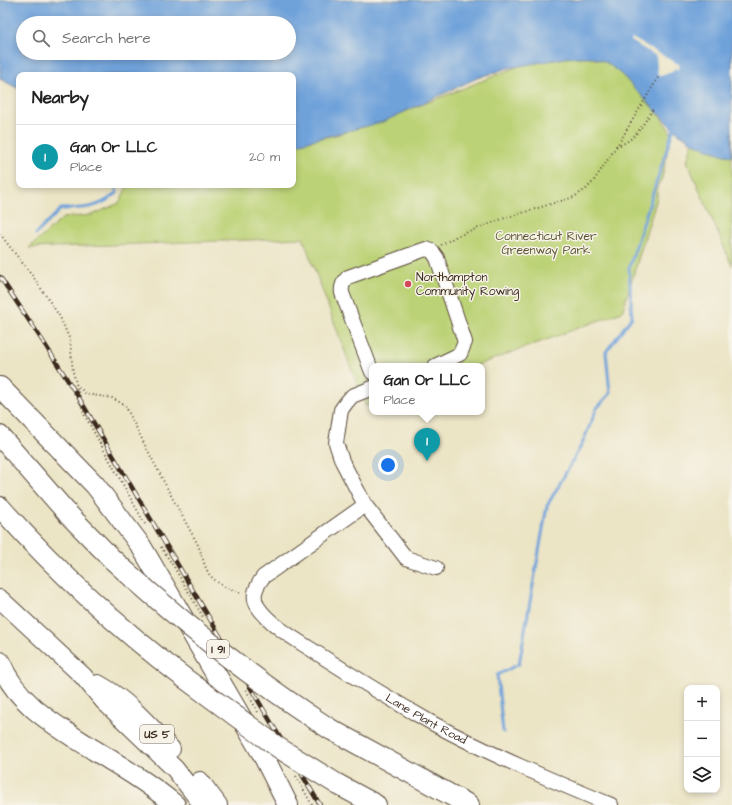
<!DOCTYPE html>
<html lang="en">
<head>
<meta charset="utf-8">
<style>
	body { margin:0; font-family:"Architects Daughter",sans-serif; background:#f2f2f2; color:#222 }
	.controls { position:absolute; right:12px; bottom:12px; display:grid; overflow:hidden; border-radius:8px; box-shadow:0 2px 6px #0003 }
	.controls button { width:36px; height:36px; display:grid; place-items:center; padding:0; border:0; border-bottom:1px solid #e0e0e0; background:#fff; color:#222; font:20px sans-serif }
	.you { position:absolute; left:388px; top:465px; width:14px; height:14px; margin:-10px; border:3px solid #fff; border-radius:50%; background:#1a73e8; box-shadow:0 0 0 6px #1a73e833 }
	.badge { display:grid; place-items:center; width:26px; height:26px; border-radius:50%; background:#7c3aed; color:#fff; font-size:13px; font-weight:700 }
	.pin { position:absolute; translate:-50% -33px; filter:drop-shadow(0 1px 2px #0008) }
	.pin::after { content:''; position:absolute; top:21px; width:14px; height:12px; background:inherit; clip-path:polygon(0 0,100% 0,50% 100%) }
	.popup { position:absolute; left:369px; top:363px; width:116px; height:52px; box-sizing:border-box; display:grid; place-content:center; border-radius:8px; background:#fff; filter:drop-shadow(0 1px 3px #0005); font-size:13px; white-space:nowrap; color:#767676 }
	.popup b { font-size:15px; color:#222 }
	.popup::after { content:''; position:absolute; left:50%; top:100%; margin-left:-8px; border:8px solid transparent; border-top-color:#fff }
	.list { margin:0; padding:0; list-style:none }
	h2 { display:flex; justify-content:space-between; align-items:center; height:52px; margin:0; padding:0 16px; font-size:17px }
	h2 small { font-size:13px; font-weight:400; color:#767676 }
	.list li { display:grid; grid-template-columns:26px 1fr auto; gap:12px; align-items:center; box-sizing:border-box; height:64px; padding:0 16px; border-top:1px solid #e0e0e0 }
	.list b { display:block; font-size:15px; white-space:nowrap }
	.list p { margin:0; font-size:13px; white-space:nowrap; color:#767676 }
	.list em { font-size:13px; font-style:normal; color:#767676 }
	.icon { flex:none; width:22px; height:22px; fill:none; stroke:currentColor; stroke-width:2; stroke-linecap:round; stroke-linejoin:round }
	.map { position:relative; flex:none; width:732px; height:805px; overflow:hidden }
	.search { position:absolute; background:#fff; box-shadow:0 2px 6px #0003; left:16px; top:16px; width:280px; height:44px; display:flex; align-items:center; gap:10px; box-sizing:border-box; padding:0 14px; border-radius:22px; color:#767676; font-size:15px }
	.panel { position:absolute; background:#fff; box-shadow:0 2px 6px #0003; left:16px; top:72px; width:280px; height:116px; border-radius:8px }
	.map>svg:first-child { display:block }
	.green { fill:#bcd276; stroke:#7c7e4a }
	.water { fill:#6fa2da; stroke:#55667c; fill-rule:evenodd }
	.pier { fill:#ebe4c5 }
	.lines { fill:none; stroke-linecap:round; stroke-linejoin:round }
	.stream { stroke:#6fa2da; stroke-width:3 }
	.minor-casing { stroke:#554637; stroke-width:16 }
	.major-casing { stroke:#554637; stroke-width:20 }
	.highway-casing { stroke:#554637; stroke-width:22 }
	.path { stroke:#554637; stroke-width:2; stroke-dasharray:1 3; stroke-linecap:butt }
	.minor { stroke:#fff; stroke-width:14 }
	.major { stroke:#fff; stroke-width:18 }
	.highway { stroke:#fff; stroke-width:20 }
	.rail-casing { stroke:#3b2a1e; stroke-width:4.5 }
	.rail { stroke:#f7f3e8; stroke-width:3; stroke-dasharray:9; stroke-linecap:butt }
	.highway-bridge-casing { stroke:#554637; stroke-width:22; stroke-linecap:butt }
	.highway-bridge { stroke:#fff; stroke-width:20 }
	.poi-dot { fill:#d1495b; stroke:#f7f3e8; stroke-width:1.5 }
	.labels { text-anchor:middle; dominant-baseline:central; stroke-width:3; stroke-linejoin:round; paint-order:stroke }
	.shield { fill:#f7f3e8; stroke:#73665b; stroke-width:1 }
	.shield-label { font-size:11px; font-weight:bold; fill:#3b2a1e }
	.park-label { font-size:12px; fill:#5b5434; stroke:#f7f3e8 }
	.poi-label { font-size:12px; fill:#3b2a1e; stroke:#f7f3e8; text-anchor:start }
	.street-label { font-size:12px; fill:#3b2a1e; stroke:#f7f3e8 }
</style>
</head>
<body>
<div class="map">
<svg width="732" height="805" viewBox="0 0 732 805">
	<rect width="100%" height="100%" fill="#f7f3e8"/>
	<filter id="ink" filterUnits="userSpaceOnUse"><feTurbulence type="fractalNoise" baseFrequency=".025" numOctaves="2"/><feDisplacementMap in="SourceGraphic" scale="8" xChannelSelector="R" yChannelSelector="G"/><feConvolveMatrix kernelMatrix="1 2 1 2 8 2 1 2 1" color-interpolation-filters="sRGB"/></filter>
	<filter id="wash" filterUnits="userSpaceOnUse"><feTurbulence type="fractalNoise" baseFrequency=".012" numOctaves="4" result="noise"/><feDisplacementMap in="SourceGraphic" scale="16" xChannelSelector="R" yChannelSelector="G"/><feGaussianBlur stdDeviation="0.9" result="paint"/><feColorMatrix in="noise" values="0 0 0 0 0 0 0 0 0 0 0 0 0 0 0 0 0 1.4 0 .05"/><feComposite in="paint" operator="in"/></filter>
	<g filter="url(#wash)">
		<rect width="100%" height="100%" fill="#ebe4c5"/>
		<!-- green -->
		<path class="green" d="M586,57C592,59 601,59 607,63C626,75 660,113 671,133L662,178L657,187V198L622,312L475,366H372V404L365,406L303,238L29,248L63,218L92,215L119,203L128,185H293V144L336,135L424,104L519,66L563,58Z
			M701,113L732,131V266L687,161Z"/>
		<!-- water -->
		<path class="water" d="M0,0H732V156L724,155L695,144L674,130L622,75L606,62L592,57H571L508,68L477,78L383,122L293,145V75H19V89L0,79ZM23,23H289V53H23Z"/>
		<!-- pier -->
		<path class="pier" d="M632,38L680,65L678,70L675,68L672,72L661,76L658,75L656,56L631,41Z"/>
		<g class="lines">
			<!-- stream -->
			<path class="stream" d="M36,234L61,209C86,208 97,209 117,193L115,185
				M503,732L497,675L519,664L547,506L582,444L597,408L610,394L606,352L632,317L629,268L674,127"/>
		</g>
	</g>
	<g filter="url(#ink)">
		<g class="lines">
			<defs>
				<g id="minor">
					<path d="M372,372L342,293C341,286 343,283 348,277L426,249L432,251L437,258L465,342L460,354L435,366"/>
					<path id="s1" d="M372,388L352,396L346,403L341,410L336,443L342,461L365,505L263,577C256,587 251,596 258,607C271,627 304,644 323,657C359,680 395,702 432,723C489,754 551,780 611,805"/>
					<path d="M365,505L406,558L436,568"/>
				</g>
				<path id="major" d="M0,599L83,676L104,701L175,769L203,805
					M98,684C126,699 149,725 171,749
					M200,781L218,805"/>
				<path id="highway" d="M0,387L95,485L141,546L263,755L288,805
					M0,436L68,514L113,560
					M0,507C55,569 116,626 183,677
					M0,662C17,705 57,726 94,750C122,767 150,784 175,805
					M330,729L469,805
					M337,784L376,805"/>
			</defs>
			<!-- minor casing -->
			<use href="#minor" class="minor-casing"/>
			<!-- major casing -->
			<use href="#major" class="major-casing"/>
			<!-- highway casing -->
			<use href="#highway" class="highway-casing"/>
			<!-- path -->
			<path class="path" d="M616,146C635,142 643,124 653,109
				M0,234L34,278L60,317L70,340L73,372L84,414L146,526
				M441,245L455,237L502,219L574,197L586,189L593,182L620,141L659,76
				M76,384L86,394L112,398L125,405C148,452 172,498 197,543C202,553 203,564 209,574C217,584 230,591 242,593
				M161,547L174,567L203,617
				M246,690L259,714
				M296,776L312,805"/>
			<!-- minor -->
			<use href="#minor" class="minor"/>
			<!-- major -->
			<use href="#major" class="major"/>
			<!-- highway -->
			<use href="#highway" class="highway"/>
			<defs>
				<path id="rail" d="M0,277L42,340L79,398L320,805"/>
			</defs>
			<!-- rail casing -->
			<use href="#rail" class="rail-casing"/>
			<!-- rail -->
			<use href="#rail" class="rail"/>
			<defs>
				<path id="highway-bridge" d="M113,560C181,622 252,679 330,729
					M183,677L279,748L337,784"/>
			</defs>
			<!-- highway-bridge casing -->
			<use href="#highway-bridge" class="highway-bridge-casing"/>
			<!-- highway-bridge -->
			<use href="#highway-bridge" class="highway-bridge"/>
		</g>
	</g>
	<!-- markers -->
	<circle class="poi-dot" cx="408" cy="284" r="4"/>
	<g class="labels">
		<!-- shield labels -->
		<g class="shield">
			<rect x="207" y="640" width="22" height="18" rx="3"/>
			<rect x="140" y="725" width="34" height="18" rx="3"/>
		</g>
		<g class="shield-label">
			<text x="218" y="649">I 91</text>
			<text x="157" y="734">US 5</text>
		</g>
		<!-- park labels -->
		<g class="park-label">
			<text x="546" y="236">Connecticut River<tspan x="546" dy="14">Greenway Park</tspan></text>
		</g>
		<!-- poi labels -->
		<g class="poi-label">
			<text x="416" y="277">Northampton<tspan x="416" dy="14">Community Rowing</tspan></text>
		</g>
		<!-- street labels -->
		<g class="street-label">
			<text stroke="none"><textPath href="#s1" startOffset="502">Lane Plant Road</textPath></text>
		</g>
	</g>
</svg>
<div class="controls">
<button>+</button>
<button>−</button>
<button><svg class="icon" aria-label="layers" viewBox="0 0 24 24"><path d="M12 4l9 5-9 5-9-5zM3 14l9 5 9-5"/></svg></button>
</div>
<div class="you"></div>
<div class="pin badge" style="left:427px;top:461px;background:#0f9aa8">1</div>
<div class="popup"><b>Gan Or LLC</b>Place</div>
<div class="search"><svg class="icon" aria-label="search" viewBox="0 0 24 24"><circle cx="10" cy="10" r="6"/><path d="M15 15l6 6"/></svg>Search here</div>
<section class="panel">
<h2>Nearby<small></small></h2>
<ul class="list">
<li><span class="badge" style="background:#0f9aa8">1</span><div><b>Gan Or LLC</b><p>Place</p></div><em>20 m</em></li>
</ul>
</section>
</div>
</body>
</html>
